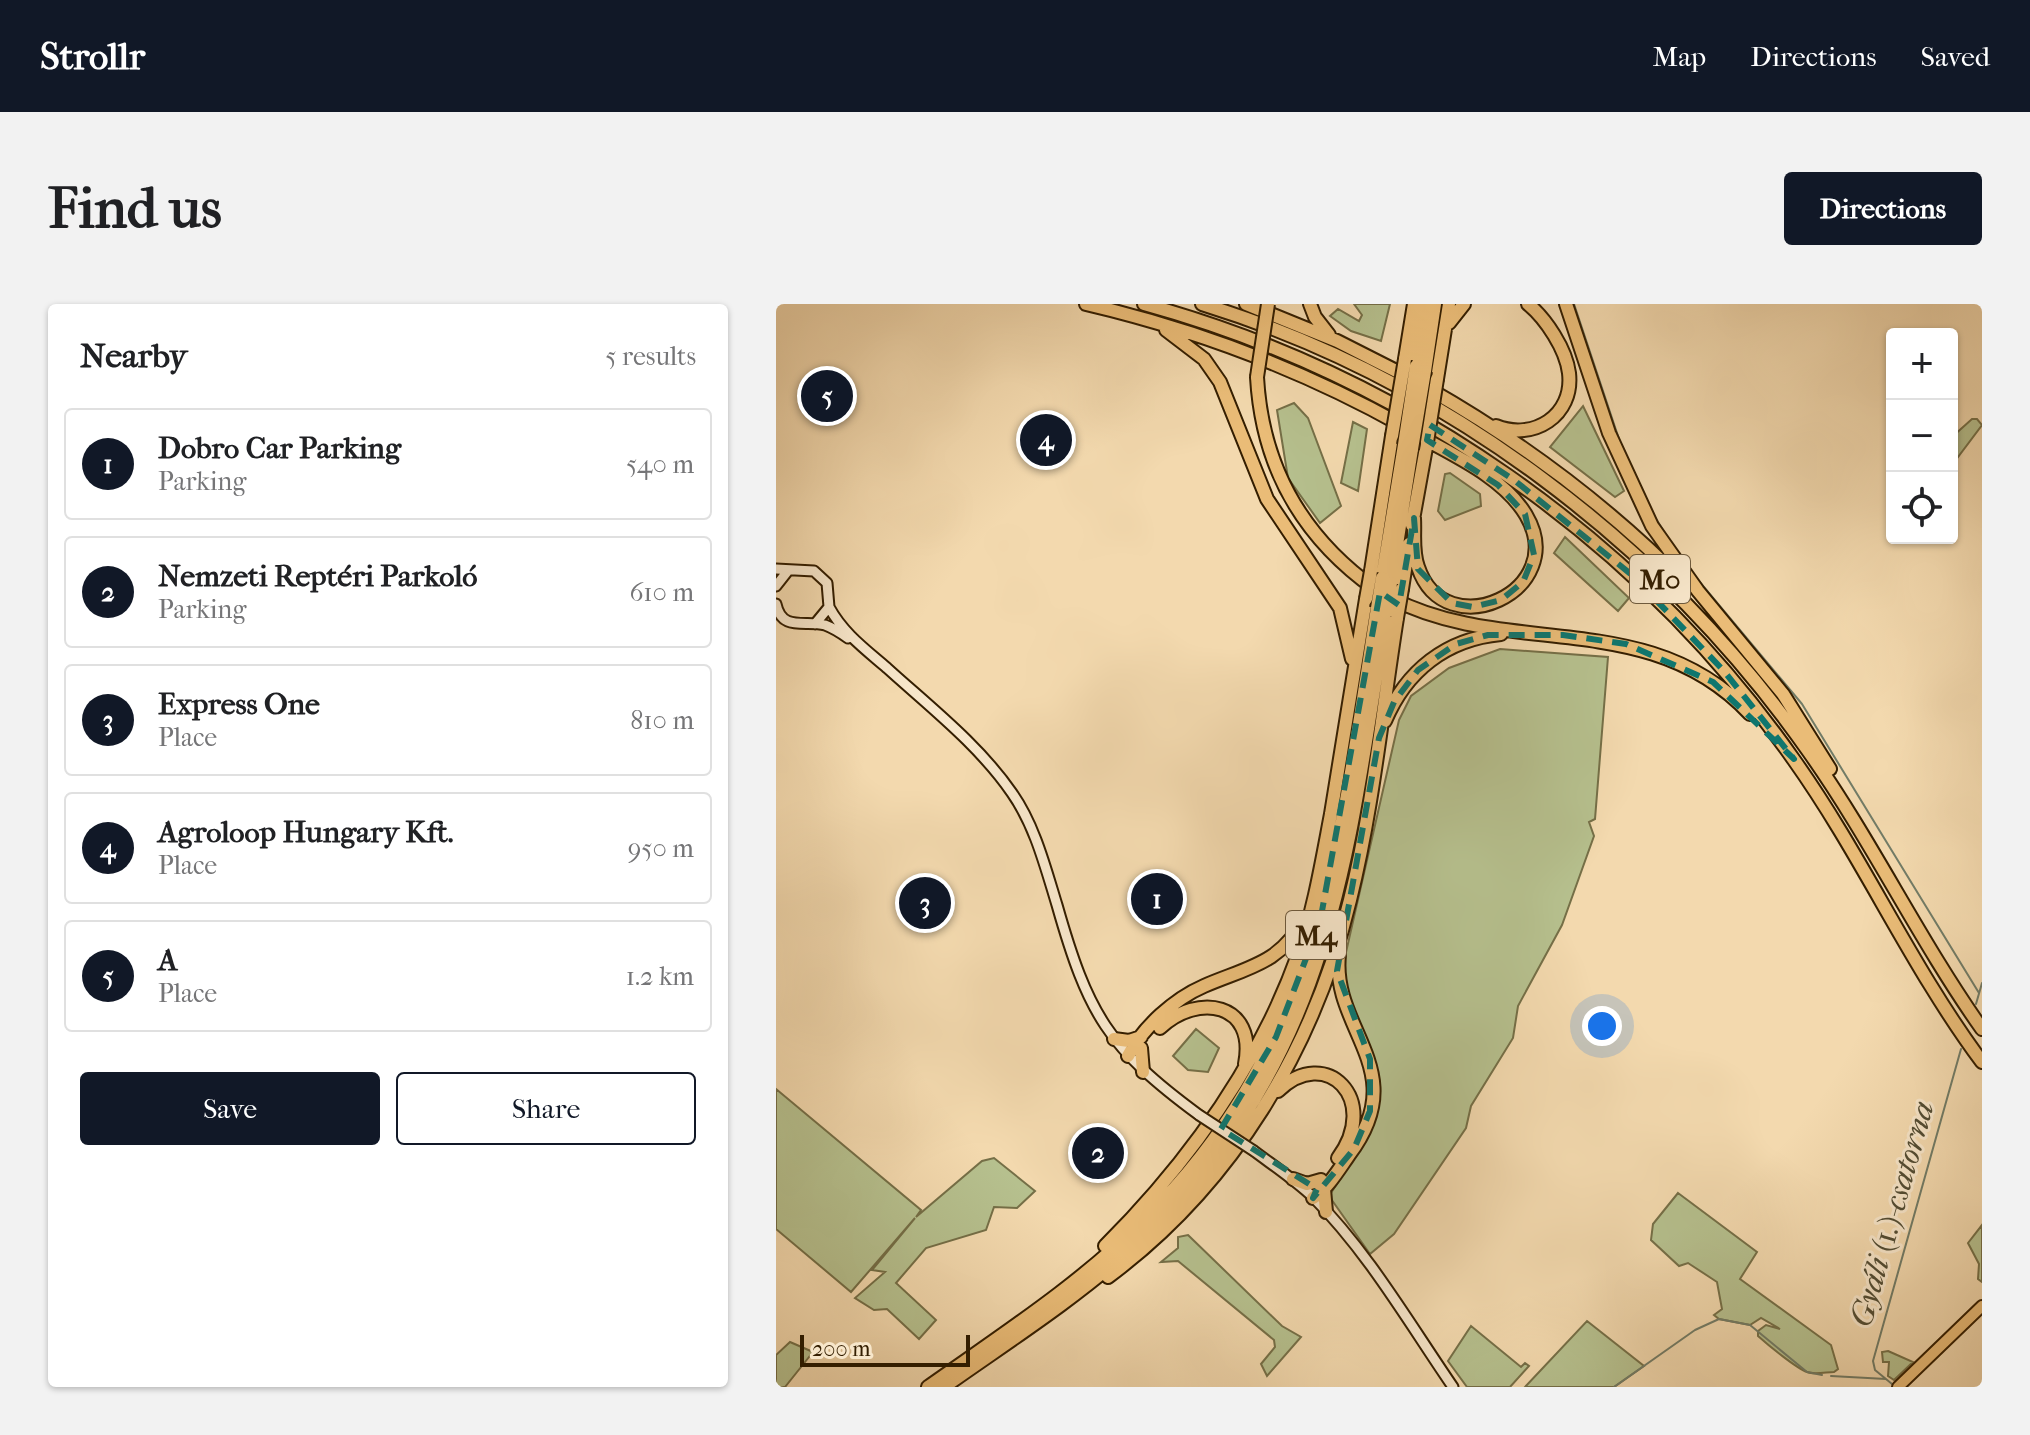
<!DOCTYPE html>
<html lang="en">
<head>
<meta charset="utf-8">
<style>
	body { margin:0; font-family:"IM FELL French Canon",serif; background:#f2f2f2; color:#202124 }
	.controls { position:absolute; right:24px; top:24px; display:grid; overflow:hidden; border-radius:8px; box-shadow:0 2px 6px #0004 }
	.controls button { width:72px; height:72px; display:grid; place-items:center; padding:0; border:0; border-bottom:2px solid #e0e0e0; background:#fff; color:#202124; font:40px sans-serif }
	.scale { position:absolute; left:24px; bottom:20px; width:170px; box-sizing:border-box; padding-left:8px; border:4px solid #341e00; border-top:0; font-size:22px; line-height:28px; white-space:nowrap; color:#341e00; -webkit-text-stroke:6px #f7e6ca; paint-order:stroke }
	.you { position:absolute; left:826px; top:722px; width:28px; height:28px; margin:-20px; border:6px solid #fff; border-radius:50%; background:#1a73e8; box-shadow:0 0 0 12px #1a73e833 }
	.badge { display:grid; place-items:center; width:52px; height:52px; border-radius:50%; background:#111827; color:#fff; font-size:26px; font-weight:700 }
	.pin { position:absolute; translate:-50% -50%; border:4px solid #fff; box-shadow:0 2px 8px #0006 }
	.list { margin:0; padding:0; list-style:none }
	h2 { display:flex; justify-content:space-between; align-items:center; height:104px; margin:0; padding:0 32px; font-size:34px }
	h2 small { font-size:26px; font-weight:400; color:#757577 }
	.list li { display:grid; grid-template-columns:52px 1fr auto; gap:24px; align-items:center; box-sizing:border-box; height:112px; margin:0 16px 16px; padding:0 16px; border:2px solid #e0e0e0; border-radius:8px }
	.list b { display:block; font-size:30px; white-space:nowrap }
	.list p { margin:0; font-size:26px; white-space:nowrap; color:#757577 }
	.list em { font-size:26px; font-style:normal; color:#757577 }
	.actions { display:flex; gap:16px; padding:24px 32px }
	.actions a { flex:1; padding:18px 0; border:2px solid #111827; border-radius:8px; text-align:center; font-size:28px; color:#111827 }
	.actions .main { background:#111827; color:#fff }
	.icon { flex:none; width:44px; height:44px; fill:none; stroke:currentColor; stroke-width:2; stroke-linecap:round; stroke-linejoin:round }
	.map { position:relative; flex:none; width:1206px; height:1083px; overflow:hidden; border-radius:8px }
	header { display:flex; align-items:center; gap:48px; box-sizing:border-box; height:112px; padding:0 40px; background:#111827; color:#fff }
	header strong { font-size:38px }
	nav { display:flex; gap:44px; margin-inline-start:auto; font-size:28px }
	.intro { display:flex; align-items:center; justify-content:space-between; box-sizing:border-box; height:192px; padding:0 48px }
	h1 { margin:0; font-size:56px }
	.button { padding:20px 36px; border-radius:8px; background:#111827; color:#fff; font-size:28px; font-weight:700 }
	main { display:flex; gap:48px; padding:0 48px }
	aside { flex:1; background:#fff; border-radius:8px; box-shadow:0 2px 6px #0004 }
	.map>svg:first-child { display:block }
	.green { fill:#b6c08e; stroke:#756f47; stroke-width:2 }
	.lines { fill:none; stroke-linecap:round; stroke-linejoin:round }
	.stream { stroke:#727c67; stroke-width:2 }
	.secondary-casing { stroke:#341e00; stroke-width:13 }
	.primary-casing { stroke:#341e00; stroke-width:14 }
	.highway-casing { stroke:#341e00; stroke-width:16 }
	.secondary { stroke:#f7e6ca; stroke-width:9 }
	.primary { stroke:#eabc77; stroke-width:10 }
	.highway { stroke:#eabc77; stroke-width:12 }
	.secondary-bridge-casing { stroke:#341e00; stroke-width:13; stroke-linecap:butt }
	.highway-bridge-casing { stroke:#341e00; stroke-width:16; stroke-linecap:butt }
	.secondary-bridge { stroke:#f7e6ca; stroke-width:9 }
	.highway-bridge { stroke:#eabc77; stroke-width:12 }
	.marked { fill:none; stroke:#0f766e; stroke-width:6; stroke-dasharray:16 10; stroke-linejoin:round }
	.labels { text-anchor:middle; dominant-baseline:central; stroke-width:6; stroke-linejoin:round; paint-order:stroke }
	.shield { fill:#f7e6ca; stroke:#6e5a3d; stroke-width:2 }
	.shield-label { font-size:28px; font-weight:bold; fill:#341e00 }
	.water-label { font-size:32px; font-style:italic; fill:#534d34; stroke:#f7e6ca }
</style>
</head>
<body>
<header>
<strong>Strollr</strong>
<nav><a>Map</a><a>Directions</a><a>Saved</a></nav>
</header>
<div class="intro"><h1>Find us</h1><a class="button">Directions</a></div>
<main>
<aside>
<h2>Nearby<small>5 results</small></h2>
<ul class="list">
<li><span class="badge">1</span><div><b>Dobro Car Parking</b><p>Parking</p></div><em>540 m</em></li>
<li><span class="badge">2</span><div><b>Nemzeti Reptéri Parkoló</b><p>Parking</p></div><em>610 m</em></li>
<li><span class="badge">3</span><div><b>Express One</b><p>Place</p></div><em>810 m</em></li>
<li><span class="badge">4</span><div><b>Agroloop Hungary Kft.</b><p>Place</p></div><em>950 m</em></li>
<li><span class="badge">5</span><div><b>A</b><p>Place</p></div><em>1.2 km</em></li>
</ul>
<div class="actions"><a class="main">Save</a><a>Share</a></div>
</aside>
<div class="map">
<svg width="1206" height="1083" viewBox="0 0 1206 1083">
	<rect width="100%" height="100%" fill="#f3d9ae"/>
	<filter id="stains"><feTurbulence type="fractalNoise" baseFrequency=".0025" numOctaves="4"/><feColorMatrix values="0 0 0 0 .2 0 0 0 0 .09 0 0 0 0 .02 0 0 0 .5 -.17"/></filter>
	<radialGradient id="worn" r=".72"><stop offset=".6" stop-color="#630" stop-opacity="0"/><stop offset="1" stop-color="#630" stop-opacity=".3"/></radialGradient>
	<!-- green -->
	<path class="green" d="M578,0H614L605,37L575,27L554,12L562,5L583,17L586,11Z
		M518,99L532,114L565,202L544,219L512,174L501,106Z
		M807,102L848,187L839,193L774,143Z
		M1196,115H1201L1206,121L1176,161V133Z
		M577,118L591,125L582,187L565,179Z
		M674,169L704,190L705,202L669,216L662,207L669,170Z
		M789,233L853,294L842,307L778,249Z
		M724,345L832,353L819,515L813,518L818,532L786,621L742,702L737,734L695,802L690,824L618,930L594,950L553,892L589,837L601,808L599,757L569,684L568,657L623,416L635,392L673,364Z
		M420,725L443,744L432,768L412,766L397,752Z
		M0,785L145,906L140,913L206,857L218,854L259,887L241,904L218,903L210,926L150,944L120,979L160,1016L143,1035L111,1005L98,1006L79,994L109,968L96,966L139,914L75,988L0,925Z
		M902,889L981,948L964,975L1055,1041L1062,1065L1058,1068C1051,1068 1038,1071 1031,1068C1020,1064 992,1041 982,1032V1027L990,1021L1004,1025L985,1014L974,1021L943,1015L938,1011L946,1005L941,978L912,959L903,962L875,936L877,920Z
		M1206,921V978L1202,975L1203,960L1192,939Z
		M412,931L506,1022L525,1033L491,1072L485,1060L499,1043L498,1036L402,957L385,958L402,944V933Z
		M811,1017L868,1062L838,1083H749Z
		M695,1022L745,1063L749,1059L753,1062L734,1083H691L672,1057Z
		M14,1038L37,1048L9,1083H0V1051Z
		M1112,1047L1137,1058L1118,1076L1112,1072L1113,1058H1107L1106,1048Z"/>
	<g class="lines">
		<!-- stream -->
		<path class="stream" d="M798,0L847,147
			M877,210L897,242
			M917,270L1026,400L1203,689
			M1200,700L1206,679
			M1055,1072L1110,1075
			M1116,1080L1099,1066L1097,1057L1185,745
			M838,1083L919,1026L943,1015L974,1021L1031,1068L1046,1071"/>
		<defs>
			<path id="secondary" d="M0,265L38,267L51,279L53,303L39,320
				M0,282L11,268
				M0,300C6,328 29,316 49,321C57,324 65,329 72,334
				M53,303C67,329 89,345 111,364C154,403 203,441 236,489C259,522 269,562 281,601C312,710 332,744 423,811
				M478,847C498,862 519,876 537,893C592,948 633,1019 677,1083"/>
			<path id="primary" d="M1122,1083L1206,1002"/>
			<path id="highway" d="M310,0C421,26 527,66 627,122
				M368,0C627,71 863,235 1018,456C1087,553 1135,663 1206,758
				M426,0C669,75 888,241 1033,448C1096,537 1143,636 1206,725
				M470,0L561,37L634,74
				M534,0L539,13L553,31
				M790,0L833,129L876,222L922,287L1007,390L1054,465
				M673,19L688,0
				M390,26L428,55L444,78L491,195L564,304L576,355
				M629,55L638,0
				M640,62L650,0
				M649,67L659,0
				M481,73C486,162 526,233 599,285
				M661,75L673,0
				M653,85C746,138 836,206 911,282
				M720,122C757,137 798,112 793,69C790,45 770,15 752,0
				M638,214C639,231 636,247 642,263C669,344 795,287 750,211C728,174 679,152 643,132
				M636,221L651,138
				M595,267L616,132
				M606,274L628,141
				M615,279L636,145
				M626,285L633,240
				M615,294C732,355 873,302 974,410
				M609,417C630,367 670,335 725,330
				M384,724C422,688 481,699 469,760
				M338,735L353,737L365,733
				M365,744L367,768
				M352,752C367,723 398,695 428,682C469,664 505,660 527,616
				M502,787C550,740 605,796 562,854
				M517,875L531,880L545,876
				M548,885L550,908
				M537,894C552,884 563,865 573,851C637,766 555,726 563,651
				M329,942C412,859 482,762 522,651C538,606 546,557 555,510C567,438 579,366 590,295
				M332,973C456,881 538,745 574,596C597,504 606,408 621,314
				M152,1083C227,1030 306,979 371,913C546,739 565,534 601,304
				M168,1083C230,1039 296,997 353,946C555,762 570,562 610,309"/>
		</defs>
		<!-- secondary casing -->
		<use href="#secondary" class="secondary-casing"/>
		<!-- primary casing -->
		<use href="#primary" class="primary-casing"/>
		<!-- highway casing -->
		<use href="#highway" class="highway-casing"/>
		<!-- secondary -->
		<use href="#secondary" class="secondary"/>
		<!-- primary -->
		<use href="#primary" class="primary"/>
		<!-- highway -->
		<use href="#highway" class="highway"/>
		<defs>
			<path id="secondary-bridge" d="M423,811L478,847"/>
			<path id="highway-bridge" d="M481,73L492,0
				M616,132L629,55
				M651,138L661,75
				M628,141L640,62
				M636,145L649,67
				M590,295L595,267
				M601,304L606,274
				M610,309L615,279
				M621,314L626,285"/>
		</defs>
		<!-- secondary-bridge casing -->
		<use href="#secondary-bridge" class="secondary-bridge-casing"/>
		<!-- highway-bridge casing -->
		<use href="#highway-bridge" class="highway-bridge-casing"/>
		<!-- secondary-bridge -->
		<use href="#secondary-bridge" class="secondary-bridge"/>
		<!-- highway-bridge -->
		<use href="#highway-bridge" class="highway-bridge"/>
	</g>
	<!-- marked area -->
	<path class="marked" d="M654,121L738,176L856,271L948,367L1018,455L937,378L850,340L787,331H712L680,340L642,366L618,398L603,434L561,667L594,755V807L578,845L537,894L541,885L445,825L500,733L544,618L604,288L623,301L638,214L642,265L676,299L697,303L725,296L747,278L758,251L749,210L722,181L651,136Z"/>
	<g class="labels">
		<!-- shield labels -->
		<g class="shield">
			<rect x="854" y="251" width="60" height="48" rx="6"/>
			<rect x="510" y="607" width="60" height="48" rx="6"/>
		</g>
		<g class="shield-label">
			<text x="884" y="275">M0</text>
			<text x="540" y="631">M4</text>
		</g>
		<!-- water labels -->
		<g class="water-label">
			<text transform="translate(1116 910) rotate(-74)">Gyáli (1.)-csatorna</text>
		</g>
	</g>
	<rect width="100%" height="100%" filter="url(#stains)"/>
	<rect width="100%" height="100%" fill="url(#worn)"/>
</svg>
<div class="controls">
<button>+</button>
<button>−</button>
<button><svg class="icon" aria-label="locate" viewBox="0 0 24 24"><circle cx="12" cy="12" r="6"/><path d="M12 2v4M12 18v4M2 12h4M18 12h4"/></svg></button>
</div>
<div class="scale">200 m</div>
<div class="you"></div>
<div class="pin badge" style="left:381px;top:595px">1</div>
<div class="pin badge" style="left:322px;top:849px">2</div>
<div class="pin badge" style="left:149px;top:599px">3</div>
<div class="pin badge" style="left:270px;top:136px">4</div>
<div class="pin badge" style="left:51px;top:92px">5</div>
</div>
</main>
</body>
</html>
